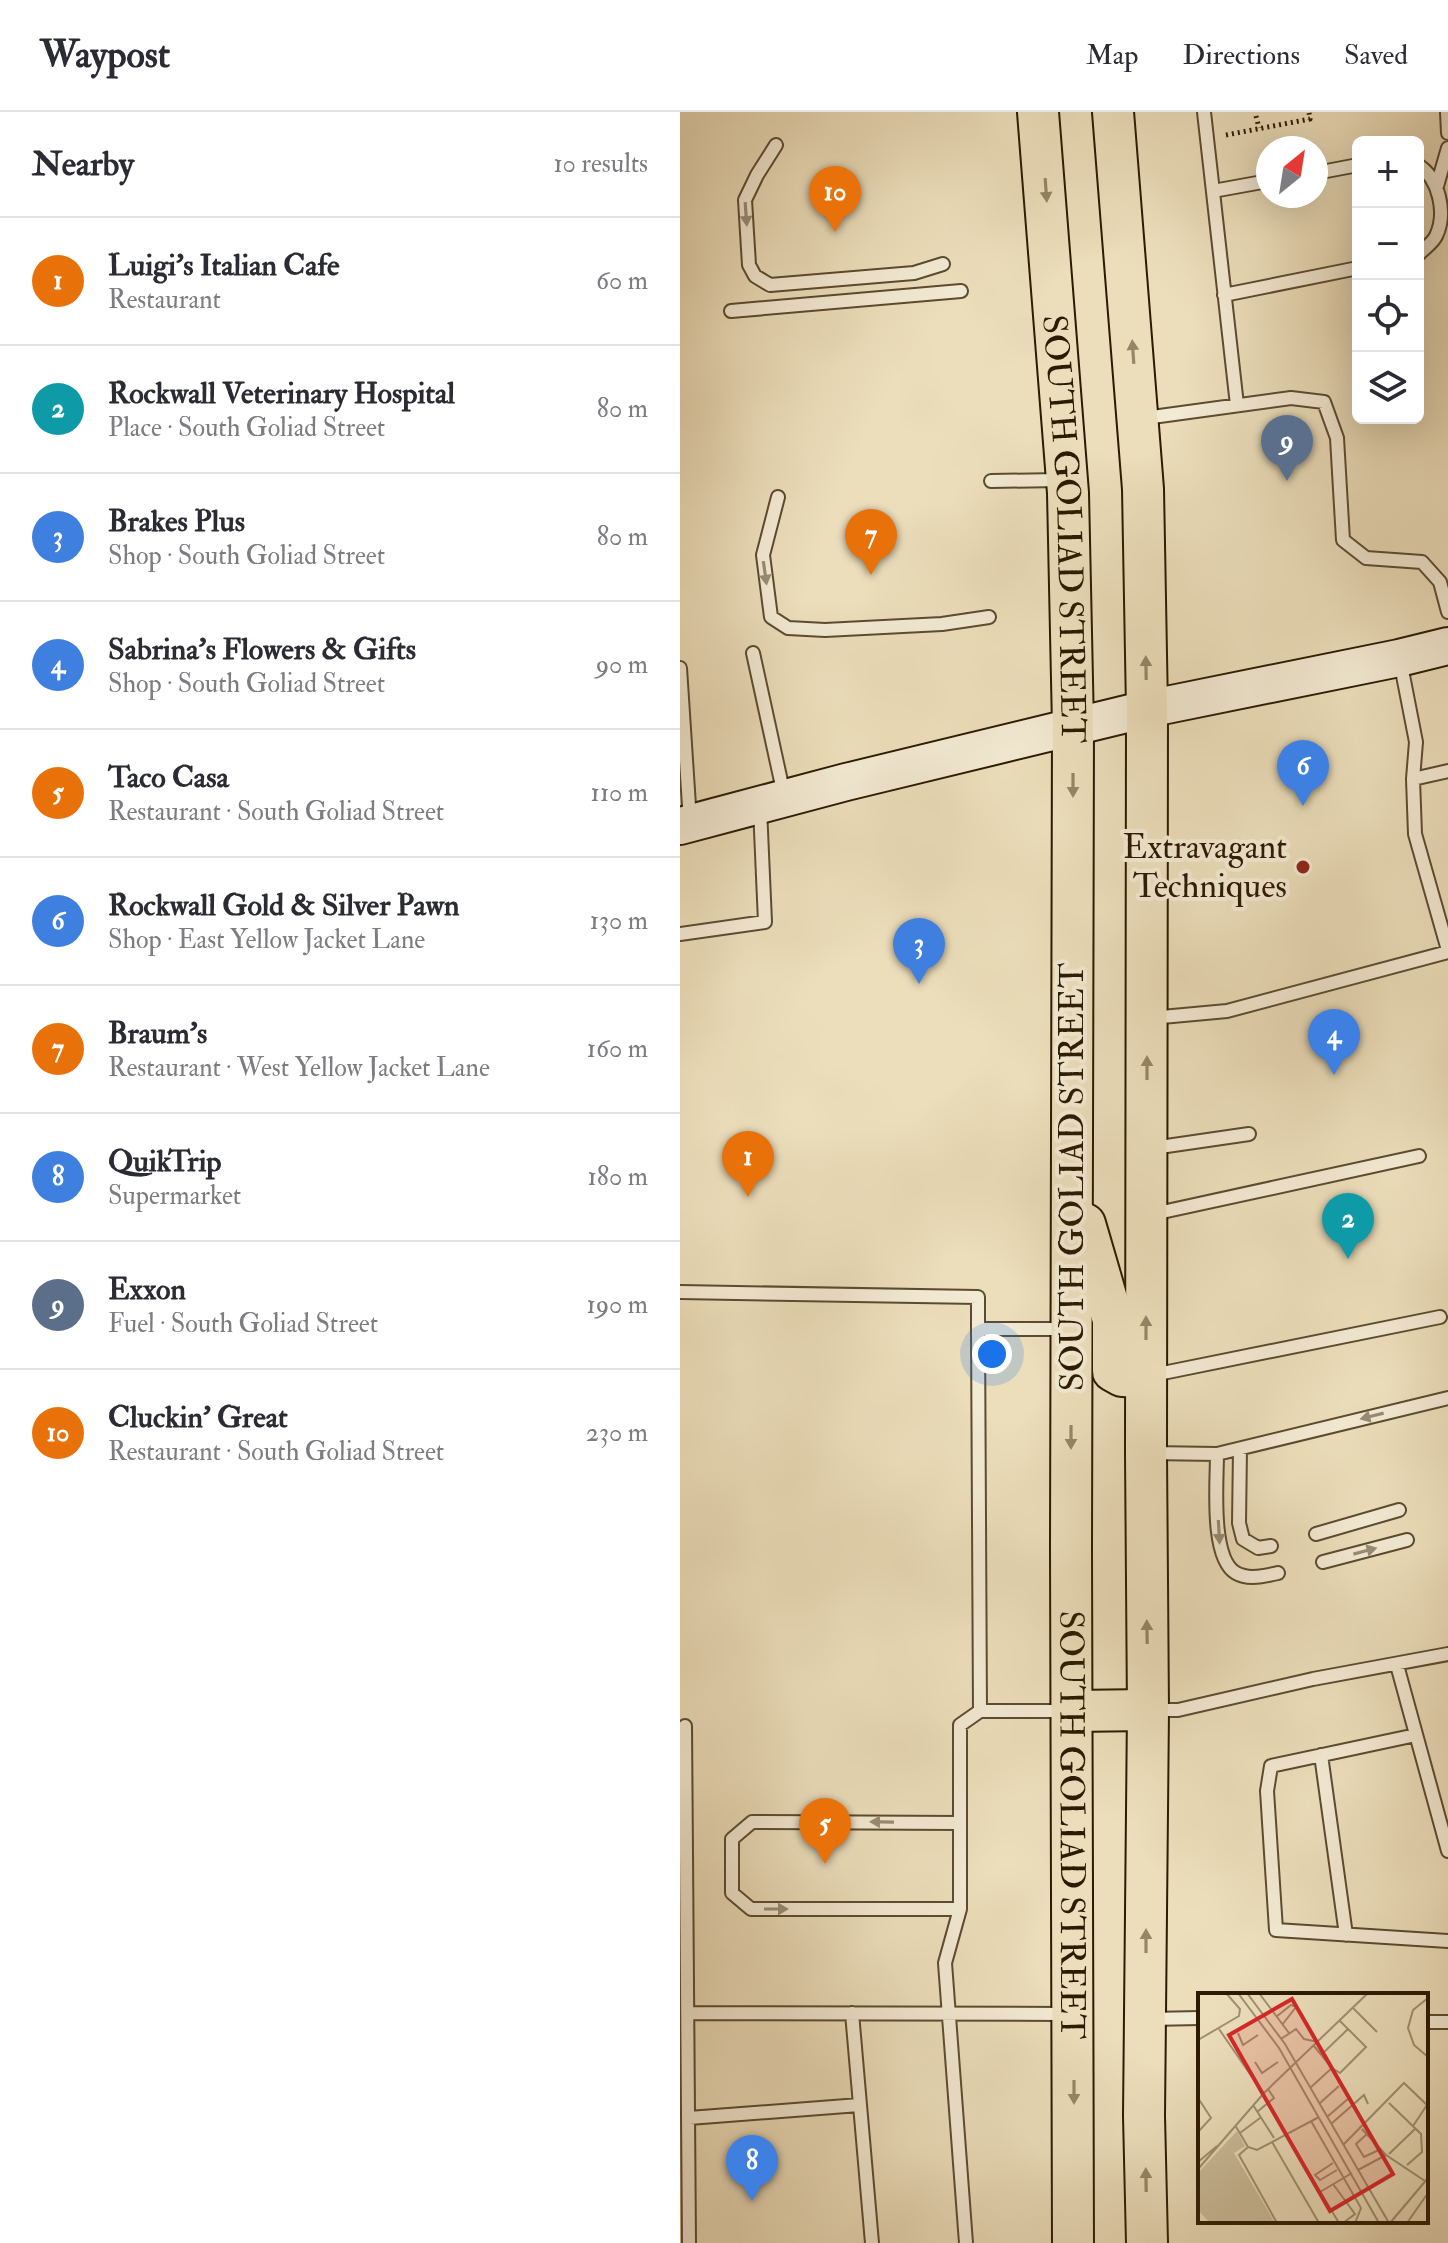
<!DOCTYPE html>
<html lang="en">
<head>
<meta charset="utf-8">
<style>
	body { margin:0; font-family:"IM FELL Double Pica",serif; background:#f2f2f3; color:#2b2b33 }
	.controls { position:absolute; right:24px; top:24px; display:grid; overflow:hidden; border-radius:12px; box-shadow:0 8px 32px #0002 }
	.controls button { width:72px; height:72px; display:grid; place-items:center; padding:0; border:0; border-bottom:2px solid #e1e1e2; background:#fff; color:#2b2b33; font:40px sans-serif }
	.compass { position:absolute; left:576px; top:24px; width:72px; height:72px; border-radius:50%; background:#fff; box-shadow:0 8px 32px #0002; rotate:30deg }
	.you { position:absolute; left:312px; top:1242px; width:28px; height:28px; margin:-20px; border:6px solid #fff; border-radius:50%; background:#1a73e8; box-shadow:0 0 0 12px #1a73e833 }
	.badge { display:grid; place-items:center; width:52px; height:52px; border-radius:50%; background:#b45309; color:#fff; font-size:26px; font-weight:700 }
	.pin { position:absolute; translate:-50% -66px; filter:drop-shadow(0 2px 4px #0008) }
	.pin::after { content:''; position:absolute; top:42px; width:28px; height:24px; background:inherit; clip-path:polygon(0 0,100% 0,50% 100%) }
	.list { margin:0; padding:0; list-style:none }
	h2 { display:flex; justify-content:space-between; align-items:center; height:104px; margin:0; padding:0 32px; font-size:34px }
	h2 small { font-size:26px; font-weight:400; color:#7c7c81 }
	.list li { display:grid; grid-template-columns:52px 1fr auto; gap:24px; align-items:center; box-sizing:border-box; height:128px; padding:0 32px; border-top:2px solid #e1e1e2 }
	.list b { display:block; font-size:30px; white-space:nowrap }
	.list p { margin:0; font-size:26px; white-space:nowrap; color:#7c7c81 }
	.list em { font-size:26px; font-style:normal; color:#7c7c81 }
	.icon { flex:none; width:44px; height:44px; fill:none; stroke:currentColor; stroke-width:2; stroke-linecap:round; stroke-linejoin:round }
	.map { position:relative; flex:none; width:768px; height:2131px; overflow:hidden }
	header { display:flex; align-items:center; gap:48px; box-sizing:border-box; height:112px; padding:0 40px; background:#fff; border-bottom:2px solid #e1e1e2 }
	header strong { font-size:38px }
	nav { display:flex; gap:44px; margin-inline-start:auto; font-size:28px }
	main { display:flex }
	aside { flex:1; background:#fff }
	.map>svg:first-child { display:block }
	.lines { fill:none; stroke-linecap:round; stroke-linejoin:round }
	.lane-casing { stroke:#5c4b30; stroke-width:16 }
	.secondary-casing { stroke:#2c1a01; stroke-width:40 }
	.primary-casing { stroke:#2c1a01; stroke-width:44 }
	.path { stroke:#2c1a01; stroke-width:5; stroke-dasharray:2 4; stroke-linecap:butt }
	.lane { stroke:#f3ead3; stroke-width:12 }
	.secondary { stroke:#f3ead3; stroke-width:36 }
	.primary { stroke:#ecdebb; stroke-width:40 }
	.oneway { fill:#968667 }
	.oneway2 { fill:#998c74 }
	.poi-dot { fill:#8f2418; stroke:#f3ead3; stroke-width:3 }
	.labels { text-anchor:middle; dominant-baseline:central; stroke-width:8; stroke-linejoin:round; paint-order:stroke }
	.street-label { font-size:34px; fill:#2c1a01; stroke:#f3ead3 }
	.poi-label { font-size:34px; fill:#2c1a01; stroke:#f3ead3; text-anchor:end }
	.inset-road { fill:none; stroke:#9f9071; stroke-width:2 }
	.view { fill:#d62828; fill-opacity:0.15; stroke:#d62828; stroke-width:4 }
	.inset-edge { fill:none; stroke:#2c1a01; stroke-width:4 }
</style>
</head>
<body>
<header>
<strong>Waypost</strong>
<nav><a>Map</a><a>Directions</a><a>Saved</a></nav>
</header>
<main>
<aside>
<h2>Nearby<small>10 results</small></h2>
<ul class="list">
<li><span class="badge" style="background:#e8710a">1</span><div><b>Luigi's Italian Cafe</b><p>Restaurant</p></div><em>60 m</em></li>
<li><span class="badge" style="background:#0f9aa8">2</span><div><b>Rockwall Veterinary Hospital</b><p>Place · South Goliad Street</p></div><em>80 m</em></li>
<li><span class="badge" style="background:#3f7fe0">3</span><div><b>Brakes Plus</b><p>Shop · South Goliad Street</p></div><em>80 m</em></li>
<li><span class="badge" style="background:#3f7fe0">4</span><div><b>Sabrina's Flowers &amp; Gifts</b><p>Shop · South Goliad Street</p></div><em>90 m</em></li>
<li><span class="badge" style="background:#e8710a">5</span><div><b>Taco Casa</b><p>Restaurant · South Goliad Street</p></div><em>110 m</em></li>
<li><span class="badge" style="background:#3f7fe0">6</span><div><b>Rockwall Gold &amp; Silver Pawn</b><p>Shop · East Yellow Jacket Lane</p></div><em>130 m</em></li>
<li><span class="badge" style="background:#e8710a">7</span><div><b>Braum's</b><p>Restaurant · West Yellow Jacket Lane</p></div><em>160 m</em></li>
<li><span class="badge" style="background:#3f7fe0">8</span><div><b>QuikTrip</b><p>Supermarket</p></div><em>180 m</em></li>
<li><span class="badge" style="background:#5c6f8a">9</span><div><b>Exxon</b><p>Fuel · South Goliad Street</p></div><em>190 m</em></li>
<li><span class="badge" style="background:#e8710a">10</span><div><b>Cluckin' Great</b><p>Restaurant · South Goliad Street</p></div><em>230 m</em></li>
</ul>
</aside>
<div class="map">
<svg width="768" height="2131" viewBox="0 0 768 2131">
	<rect width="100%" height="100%" fill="#ecdebb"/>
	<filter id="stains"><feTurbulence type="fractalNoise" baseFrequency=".0025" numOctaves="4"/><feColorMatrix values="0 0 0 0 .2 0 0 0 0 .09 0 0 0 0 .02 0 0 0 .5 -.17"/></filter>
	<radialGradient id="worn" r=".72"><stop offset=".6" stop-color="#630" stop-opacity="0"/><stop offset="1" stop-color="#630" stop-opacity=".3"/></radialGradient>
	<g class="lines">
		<defs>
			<path id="lane" d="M524,0L557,293
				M767,0L768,21
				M96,33L77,63L65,88L69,153L75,164L90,173L234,161L263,152
				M738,53C759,66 767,101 756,124C753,131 743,137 738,143
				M636,61L678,53
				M757,74L768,36
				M533,79L588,69
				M544,183L678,156
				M51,199L281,179
				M465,306L611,286L644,290L657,326L663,428L686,446L742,450L760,470L768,500
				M311,369L380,368
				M98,385L83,443L91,505L108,516L145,518L262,512L309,505
				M73,541L104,683
				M720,548L736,630L733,667L735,722L768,838
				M0,556L10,709
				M733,667L768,659
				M0,822L85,810L80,696
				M471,906L547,899L768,840
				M473,1036L569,1022
				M473,1102L739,1044
				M0,1180L298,1185V1217H388
				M473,1263L760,1205
				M560,1337L559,1411L563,1427L578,1436L591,1434
				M470,1341L537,1342L768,1286
				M537,1342C537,1370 530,1446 556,1461C568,1468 585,1464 598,1461
				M636,1422L719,1398
				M643,1450L727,1428
				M717,1553L768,1739
				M471,1598H498L633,1567L768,1542
				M300,1599H385
				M5,1614L9,2131
				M736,1623L591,1654L587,1679L596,1818L768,1829
				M641,1643L666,1823
				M280,1797H71L52,1781V1727L72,1710L280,1711
				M8,1901L387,1902
				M172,1901L192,2131
				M469,1907L520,1906
				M746,1910H768
				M9,2006L179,1993
				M286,2131L265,1851L280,1797V1613L300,1599L298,1217"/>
			<path id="secondary" d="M0,714L166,670L467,597L719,546L768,534"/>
			<g id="primary">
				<path id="s1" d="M358,0L388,381L393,614L391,1436L393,2131"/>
				<path d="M433,0L463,377L467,597L466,1341L468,1598L464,2004L467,2131"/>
				<path d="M405,1112L433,1208V1259L442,1264L466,1265"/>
				<path d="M392,1599L468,1598"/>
			</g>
		</defs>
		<!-- lane casing -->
		<use href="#lane" class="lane-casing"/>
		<!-- secondary casing -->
		<use href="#secondary" class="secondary-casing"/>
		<!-- primary casing -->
		<use href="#primary" class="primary-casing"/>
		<!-- path -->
		<path class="path" d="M576,4L579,16
			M546,23L630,7L629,1"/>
		<!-- lane -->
		<use href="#lane" class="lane"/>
		<!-- secondary -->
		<use href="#secondary" class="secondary"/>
		<!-- primary -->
		<use href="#primary" class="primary"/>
	</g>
	<!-- one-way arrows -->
	<defs><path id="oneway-solid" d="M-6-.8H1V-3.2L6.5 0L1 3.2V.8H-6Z" transform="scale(2)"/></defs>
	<g class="oneway">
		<use href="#oneway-solid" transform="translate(366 78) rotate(86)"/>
		<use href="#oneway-solid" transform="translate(453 240) rotate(-94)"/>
		<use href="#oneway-solid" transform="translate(466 556) rotate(-91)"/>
		<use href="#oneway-solid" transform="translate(393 673) rotate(90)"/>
		<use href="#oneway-solid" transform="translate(467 956) rotate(-90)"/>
		<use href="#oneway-solid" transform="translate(466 1216) rotate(-90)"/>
		<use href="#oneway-solid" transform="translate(391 1325) rotate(90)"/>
		<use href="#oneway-solid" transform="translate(467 1520) rotate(-91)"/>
		<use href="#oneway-solid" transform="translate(466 1829) rotate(-90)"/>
		<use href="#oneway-solid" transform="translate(394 1980) rotate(90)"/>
		<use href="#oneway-solid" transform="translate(466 2068) rotate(-91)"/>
	</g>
	<g class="oneway2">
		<use href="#oneway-solid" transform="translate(66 102) rotate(86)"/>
		<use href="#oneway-solid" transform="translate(85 461) rotate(82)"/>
		<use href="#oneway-solid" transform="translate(692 1304) rotate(166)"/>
		<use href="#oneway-solid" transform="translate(539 1420) rotate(87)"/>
		<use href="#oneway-solid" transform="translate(685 1439) rotate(-15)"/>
		<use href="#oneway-solid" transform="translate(202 1710) rotate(-179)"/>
		<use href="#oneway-solid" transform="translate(96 1797)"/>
	</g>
	<!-- markers -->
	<circle class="poi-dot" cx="623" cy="755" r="8"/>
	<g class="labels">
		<!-- street labels -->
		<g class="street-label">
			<text stroke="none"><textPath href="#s1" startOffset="418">SOUTH GOLIAD STREET</textPath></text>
			<text transform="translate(392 1065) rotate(-90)">SOUTH GOLIAD STREET</text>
			<text stroke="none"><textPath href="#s1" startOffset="1714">SOUTH GOLIAD STREET</textPath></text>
		</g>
		<!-- poi labels -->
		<g class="poi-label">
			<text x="607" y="735">Extravagant<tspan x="607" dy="39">Techniques</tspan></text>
		</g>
	</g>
	<!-- overview -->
	<g transform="translate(518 1881)">
		<rect width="230" height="230" fill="#ecdebb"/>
		<path d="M39,138L47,153L36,160L77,230H12L0,217V180Z" fill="#cbbd9b"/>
		<path class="inset-road" d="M40,0L81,55L181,230M49,0L87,51L191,230M61,0L91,40M230,5L215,17L210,35L216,52L230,64M155,15L179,39M78,24L93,12L98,14L84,32M21,36L65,100M40,40L45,52L60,42M83,46L98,36L106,46L120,49M0,47L41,23L42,16L28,0M123,62L150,36L142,28M57,69L64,80L80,69M134,75L142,80L168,54L150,36M112,95L134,75L116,53M0,105L13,125L0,139M122,110L141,93M191,110L223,141L224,159L209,172M55,112L76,145M59,119L76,105L70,96M129,124L151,105M113,128L163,215L157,230M133,131L166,102L170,111M37,132L50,154L59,157L121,124M164,136L188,162L227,188M42,140L62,125M169,141L158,151L166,164L183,156M74,149L121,230M145,152L206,90L229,112L215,133M50,154L41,162L79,230M191,161L217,136M0,169L19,153M135,170L117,182L122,187L139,177M108,175L141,230M0,176L66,100L170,0M160,177L188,162M135,191L157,221L145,230M122,199L154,180M192,230L230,185M209,230L230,200"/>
		<path class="view" d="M94,6L195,181L132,218L31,42Z"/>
		<rect width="230" height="230" class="inset-edge"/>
	</g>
	<rect width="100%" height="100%" filter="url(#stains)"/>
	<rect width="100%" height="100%" fill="url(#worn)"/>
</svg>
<div class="controls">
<button>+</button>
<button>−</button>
<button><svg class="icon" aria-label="locate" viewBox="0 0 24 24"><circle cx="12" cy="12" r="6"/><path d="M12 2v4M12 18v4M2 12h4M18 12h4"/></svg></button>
<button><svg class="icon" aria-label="layers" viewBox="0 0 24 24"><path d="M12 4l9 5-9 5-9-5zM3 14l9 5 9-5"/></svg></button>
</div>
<svg class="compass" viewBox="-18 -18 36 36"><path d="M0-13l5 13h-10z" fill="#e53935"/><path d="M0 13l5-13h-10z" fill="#7c7c81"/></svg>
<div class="you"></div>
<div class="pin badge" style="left:68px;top:1085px;background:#e8710a">1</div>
<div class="pin badge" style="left:668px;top:1147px;background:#0f9aa8">2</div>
<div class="pin badge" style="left:239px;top:872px;background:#3f7fe0">3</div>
<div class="pin badge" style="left:654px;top:963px;background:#3f7fe0">4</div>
<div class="pin badge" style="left:145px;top:1752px;background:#e8710a">5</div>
<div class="pin badge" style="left:623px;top:694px;background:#3f7fe0">6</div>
<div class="pin badge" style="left:191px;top:463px;background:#e8710a">7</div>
<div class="pin badge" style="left:72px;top:2089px;background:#3f7fe0">8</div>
<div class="pin badge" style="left:607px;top:369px;background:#5c6f8a">9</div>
<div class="pin badge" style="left:155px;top:120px;background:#e8710a">10</div>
</div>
</main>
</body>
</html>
